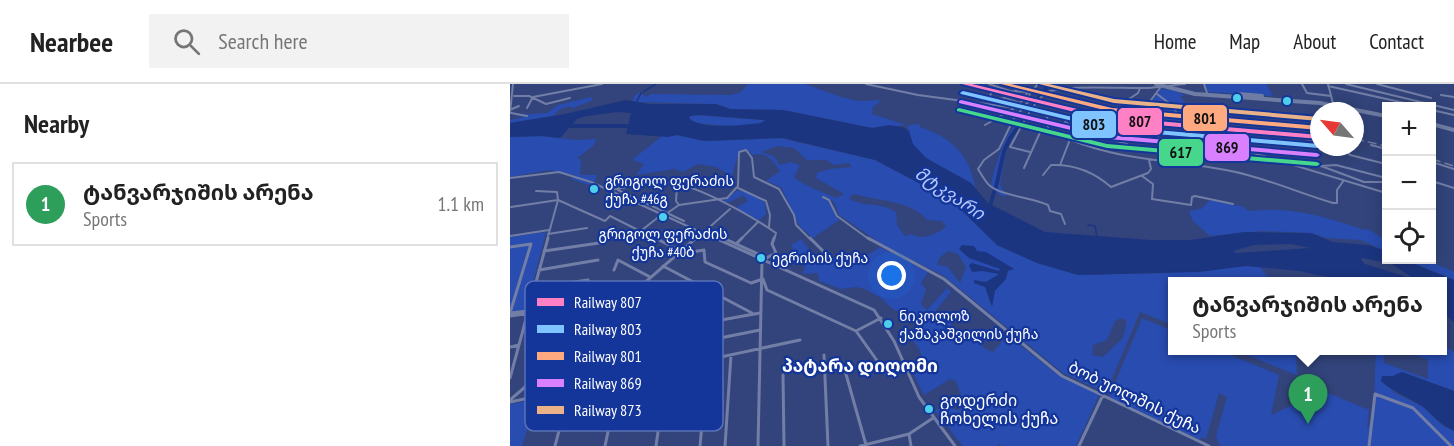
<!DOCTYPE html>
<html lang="en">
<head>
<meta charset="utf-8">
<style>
	body { margin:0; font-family:"PT Sans Narrow","Noto Sans Georgian",sans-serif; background:#f2f2f2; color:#222 }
	.controls { position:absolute; right:18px; top:18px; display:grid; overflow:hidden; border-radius:0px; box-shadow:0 3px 15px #0003 }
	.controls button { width:54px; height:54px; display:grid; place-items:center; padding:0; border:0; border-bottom:2px solid #e0e0e0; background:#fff; color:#222; font:30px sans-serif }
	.compass { position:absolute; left:800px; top:18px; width:54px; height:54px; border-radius:50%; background:#fff; box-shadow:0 3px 15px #0003; rotate:298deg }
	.you { position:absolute; left:382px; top:192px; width:21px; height:21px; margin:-15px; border:4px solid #fff; border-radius:50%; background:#1a73e8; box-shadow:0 0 0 9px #1a73e833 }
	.badge { display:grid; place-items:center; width:39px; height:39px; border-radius:50%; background:#ea580c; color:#fff; font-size:20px; font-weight:700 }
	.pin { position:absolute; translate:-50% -50px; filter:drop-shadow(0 2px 3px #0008) }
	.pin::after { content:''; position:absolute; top:32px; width:21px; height:18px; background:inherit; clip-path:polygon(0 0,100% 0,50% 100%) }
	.popup { position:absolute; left:658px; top:193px; width:279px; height:78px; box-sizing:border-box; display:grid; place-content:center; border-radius:0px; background:#fff; filter:drop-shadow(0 2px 4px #0005); font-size:20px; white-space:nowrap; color:#767676 }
	.popup b { font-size:22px; color:#222 }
	.popup::after { content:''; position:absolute; left:50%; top:100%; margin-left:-12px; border:12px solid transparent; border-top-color:#fff }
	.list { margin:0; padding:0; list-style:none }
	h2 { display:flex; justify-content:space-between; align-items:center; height:78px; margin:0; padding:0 24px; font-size:26px }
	h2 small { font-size:20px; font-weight:400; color:#767676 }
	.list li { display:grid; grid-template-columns:39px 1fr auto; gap:18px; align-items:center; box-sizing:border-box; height:84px; margin:0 12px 12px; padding:0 12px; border:2px solid #e0e0e0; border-radius:0px }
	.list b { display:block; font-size:22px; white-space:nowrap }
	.list p { margin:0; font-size:20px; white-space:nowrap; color:#767676 }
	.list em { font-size:20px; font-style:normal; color:#767676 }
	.icon { flex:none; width:33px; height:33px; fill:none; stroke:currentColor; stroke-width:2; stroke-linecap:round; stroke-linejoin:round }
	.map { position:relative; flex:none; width:944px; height:362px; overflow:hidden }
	header { display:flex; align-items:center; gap:36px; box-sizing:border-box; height:84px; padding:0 30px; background:#fff; border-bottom:2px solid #e0e0e0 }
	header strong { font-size:28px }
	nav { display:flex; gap:33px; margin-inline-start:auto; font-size:21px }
	.search { width:420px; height:54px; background:#f2f2f2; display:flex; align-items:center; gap:15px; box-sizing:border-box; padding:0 21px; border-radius:0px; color:#767676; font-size:22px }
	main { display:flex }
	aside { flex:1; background:#fff }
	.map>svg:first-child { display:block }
	.green { fill:#284caf; fill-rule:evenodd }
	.water { fill:#1c3580; fill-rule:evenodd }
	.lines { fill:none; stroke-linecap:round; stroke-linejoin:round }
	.stream { stroke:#1c3580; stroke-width:1.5 }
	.river { stroke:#1c3580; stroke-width:4 }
	.minor-far1 { stroke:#727ea6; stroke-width:2 }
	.minor { stroke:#727ea6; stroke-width:3 }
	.major { stroke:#6f7da4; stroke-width:4 }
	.rail { stroke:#727ea4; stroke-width:1.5; stroke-dasharray:9 4; stroke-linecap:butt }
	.rail-1-casing { stroke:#143599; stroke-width:4 }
	.rail-2-casing { stroke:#143599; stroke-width:4 }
	.rail-3-casing { stroke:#143599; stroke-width:4 }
	.rail-4-casing { stroke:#143599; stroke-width:4 }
	.rail-5-casing { stroke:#143599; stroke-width:4 }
	.rail-6-casing { stroke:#143599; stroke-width:4 }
	.rail-1 { fill:#ff80c5; fill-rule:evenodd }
	.rail-2 { fill:#80c4ff; fill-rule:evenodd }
	.rail-3 { fill:#ffa980; fill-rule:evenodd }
	.rail-4 { fill:#d880ff; fill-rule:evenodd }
	.rail-5 { fill:#ebb288; fill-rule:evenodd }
	.rail-6 { fill:#46d78d; fill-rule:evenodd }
	.bus-dot { fill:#4dcfeb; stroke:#143599; stroke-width:2 }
	.labels { text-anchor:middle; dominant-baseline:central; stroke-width:4.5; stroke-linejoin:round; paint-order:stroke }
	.bus-label { font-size:14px; fill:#fff; stroke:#143599; text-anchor:start }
	.street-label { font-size:16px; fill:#fff; stroke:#143599 }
	.near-bus-label { font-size:16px; fill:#fff; stroke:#143599; text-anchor:start }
	.water-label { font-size:18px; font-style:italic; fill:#b4c7f9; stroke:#143599 }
	.neighbourhood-label { font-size:18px; font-weight:bold; fill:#fff; stroke:#143599 }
	.key { fill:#143599; stroke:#5a72b8; stroke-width:1.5 }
	.key-label { font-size:16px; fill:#fff }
	.line-badge { stroke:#143599; stroke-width:2 }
	.pale-badge-label { font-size:16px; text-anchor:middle; font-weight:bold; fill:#111 }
</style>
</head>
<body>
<header>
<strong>Nearbee</strong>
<div class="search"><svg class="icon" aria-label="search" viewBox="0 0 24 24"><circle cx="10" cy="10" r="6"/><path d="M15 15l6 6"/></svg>Search here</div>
<nav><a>Home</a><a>Map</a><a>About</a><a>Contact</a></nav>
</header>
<main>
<aside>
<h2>Nearby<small></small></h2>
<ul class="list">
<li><span class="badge" style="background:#2e9e5b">1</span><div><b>ტანვარჯიშის არენა</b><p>Sports</p></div><em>1.1 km</em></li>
</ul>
</aside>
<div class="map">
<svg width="944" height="362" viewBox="0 0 944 362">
	<rect width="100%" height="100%" fill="#32447b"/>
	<!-- green -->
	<path class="green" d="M238,0H295L331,13L348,17L372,16L363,23L362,30L396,41L362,44L273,26L220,25L206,20L123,18L124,12L130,8L136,13L141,10L221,11L231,8Z
		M695,0H756L763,12L698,8Z
		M651,5L735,12L667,7L675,12H670L674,18L671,21L675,26L672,28L676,33L670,32V37L622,32L628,27L638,22Z
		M81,13L83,16L63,24L60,22L50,25L43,32L0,39V36L15,33L4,31L37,29L48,21Z
		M182,31L255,36C244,46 197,41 182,38L179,34Z
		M514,35L497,64L490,101L497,112H492L480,103C485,84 495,42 514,35Z
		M410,40V43C441,53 460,71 465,103C444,84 396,76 398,41Z
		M167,51L194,57L270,54L365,76L441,116L487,161L527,179L568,191L659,189L736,182L750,183L760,196L771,197L663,198V241L630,228L596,309L553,289L434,192L375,162L329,131L324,118L313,112L311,113L318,117L329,136L303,154L290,143L271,103L256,97L270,87C263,77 257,67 243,71L235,65L229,67L222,92L206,83L188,80L173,88L165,85L126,91L134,80L122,76L152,52ZM267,62L284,64L297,76H316L324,81L339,79L342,83L319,85L307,89L306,94L334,110L326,114C313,108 294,102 284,93L290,81L280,78L270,81L263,72L251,68ZM345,110C370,118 399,115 417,136L432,137L436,143C427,150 412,157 402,150L395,152L387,141L386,128C368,117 355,124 340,115V112ZM438,167L448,170L456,183L450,199L437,182L427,181L429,174ZM611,234L617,237L613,254L593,273L582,271L583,261L597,256L605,237Z
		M31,52L67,56L87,55L83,62L67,74L71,76L70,91H87L85,97L79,101L61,95L65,91L39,86L0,93V53Z
		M228,106L242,110L255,119L256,130L249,136L226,124L238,117L233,111L219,118H213Z
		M700,116L734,123L738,127C785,123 810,131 854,146L858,145L876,156V167L851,156L817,154L801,149L752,147L700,152L683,137L679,127L691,125Z
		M36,148L15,229L0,231V153Z
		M291,155L309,179L321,171L337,185L370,163L418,188L411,199L416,205L411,220L417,226L437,204L441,208L422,231L440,239L445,250L468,253L474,264L483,268L493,256L500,253L545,289L589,311L566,362H492L489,360L487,362H453L425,327L434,322L448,326L452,324L453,317L446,297L440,295L414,311L403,289L413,277L409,264L401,254L409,240L400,230L384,226L371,214L355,205L346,203L331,205L309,197L308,189L293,190L295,182L281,161Z
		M895,176H917L944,188V196Z
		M632,234L663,247V266L711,267L769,291L761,331L813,307L859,326L857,345C867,332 864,286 866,267H874V279L918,295V276L895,267L933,266V261L944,268V307L892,288L883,292H872L883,308L913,323L933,342L944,347V362H710L706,352L717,313L709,309L696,355L691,353L690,356L599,313Z
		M727,267H797V274L786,269L787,291Z
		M19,317L25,319L12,362H0V320Z"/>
	<!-- water -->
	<path class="water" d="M116,16L139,20H206L220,25L273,26L362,44L379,41L393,43L399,47L403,60L416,74L461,99L478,119L535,148L640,156H680L734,148L801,149L823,158L858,161L876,167V176H895L944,196V238L933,229V198L832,196L789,187L736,182L689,188L568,191L527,179L487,161L441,116L365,76L273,54L194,57L167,51L158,53L116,50L121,29L107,28L77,32L67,35L50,54L31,52L0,53V39L55,30ZM190,31L255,36L251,39C234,41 190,46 179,34L180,32ZM780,160L801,164L727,169L723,167L744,161ZM852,174L882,180L904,195L855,180L851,176Z
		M452,161L464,162L467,167L476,168L504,185L498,187L496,195L485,207L482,223L475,203L464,199V196L476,198L489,190L472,187L462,188L459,181L462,179L489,187L490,185L459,174L449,165Z
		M892,288L944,307V347C931,341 924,332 913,323C899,313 884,309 871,297L872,292H883Z"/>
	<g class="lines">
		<!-- stream -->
		<path class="stream" d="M133,8L146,0
			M126,19L131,9
			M578,141L585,142L587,153"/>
		<!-- river -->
		<path class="river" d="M57,42H123
			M486,103L494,67L500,54L539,0
			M479,125L485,105"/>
		<!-- minor-far1 -->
		<path class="minor-far1" d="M356,0L408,11L506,24
			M479,0L500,7L518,8
			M694,0L697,9
			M792,0L797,9L821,12
			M818,0L825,27
			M836,0L944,26
			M867,0L921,14
			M818,2L908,22
			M506,7L507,2H515
			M520,8L518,18L503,36L489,65L474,76L468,85C471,90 475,97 479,101C491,112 521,113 538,121L540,127L551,130L555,140
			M521,8L528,0
			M481,9L480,13L484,16
			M647,10L663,22L668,32L682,36
			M931,11L944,13
			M4,12H19L36,20L60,14
			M494,21L484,16L494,14L510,19
			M526,23L537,30L538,45C598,78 657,74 721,87C756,94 789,109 823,119H827V106L834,96
			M17,24L23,13L92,0
			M635,24L650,4
			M2,25L9,22
			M617,25L615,24L616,17L628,9L630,4
			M922,26L944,31
			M0,29L3,0
			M1,29L17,32
			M537,30L558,36L578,34L608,41L747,57
			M558,36L555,38L561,42L617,60
			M475,41L508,22L518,8
			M577,45L583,40L646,58L649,51
			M796,55L809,57
			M861,61L876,65
			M833,63L840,71L876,80
			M520,68L500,63C510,46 520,21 536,9C551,0 617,5 638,4C650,3 663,1 675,0
			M653,77L654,70L658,67L709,62L727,64L876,109
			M922,78L944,85
			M550,81L559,58
			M514,84L532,44L538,45
			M533,91L541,81C563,80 584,88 601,103L638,89L641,85L639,76
			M632,92L643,100L642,115L681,121L682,113L685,112L723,120
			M0,94L49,88L81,98L208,156
			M922,97L944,104
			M854,98L811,82L826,81L876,94
			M854,98H876
			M167,101L166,117L169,121
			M228,104L256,117L260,131L259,143
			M98,106C119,104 141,96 162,99C189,102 243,133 266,149L264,156
			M108,106L174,137
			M26,107L47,108L48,116L37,156
			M313,113L319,116L327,132L360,156
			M1,123L48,116L95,137L100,132L148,156
			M153,132L169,121L217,114L228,102L229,68L236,66L242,74L244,93L269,105L284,131L286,141L301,156
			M132,146L151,131
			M195,146L216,156
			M38,150L77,144
			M0,152L39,146
			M185,156L220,125
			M230,156L248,138"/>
		<!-- minor -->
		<path class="minor" d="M145,154L175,169L194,166L195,178L241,199L253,195L257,206L346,247L371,234
			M205,154L364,226L384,257L409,313L445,362
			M213,154L257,174
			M300,154L317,171
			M358,154L434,195L552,292L699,362
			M226,160L232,154
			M0,163L21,160L0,229
			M34,167L96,158
			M153,182L242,229
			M29,186L88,176
			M104,186L108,176L140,193
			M24,204L78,196
			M126,219L196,205
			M0,229L18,227
			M0,232L114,216
			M346,247L378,292L397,283
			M99,253L118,249
			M117,253L250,229
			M0,263L9,261
			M314,271L318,362
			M334,283L356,361
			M30,290L250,246
			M273,291L274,362
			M0,294L38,154
			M0,316L186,154
			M0,318L290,256
			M399,350L401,362
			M45,362L60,305
			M95,362L125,219L124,215L103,203
			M146,362L157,285
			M190,362L198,276
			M215,362L221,271
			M248,362L252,176L266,169L262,160L264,154
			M350,362L399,350L423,334
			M569,362L593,311
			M859,362L865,310L903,324L941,362"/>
		<!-- major -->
		<path class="major" d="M646,0L685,10L810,19L876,32
			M728,10L752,12
			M922,40L944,46"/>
		<!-- rail -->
		<path class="rail" d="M451,0L454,1
			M495,10L507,13
			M532,19L590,30
			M579,21L643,36
			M637,36L809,51
			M845,55L876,62
			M922,75L944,82"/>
		<defs>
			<path id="rail-1" d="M452,0H462L601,33L809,51V55L601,37Z"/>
			<path id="rail-2" d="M453,7L600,42L808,60L809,63H810L808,64L600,46L451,10L450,9Z"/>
			<path id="rail-3" d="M491,0H501L602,24L809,42V46L602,28Z"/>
			<path id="rail-4" d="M451,16L598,51L807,69L810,71L807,73L598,55L449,19V17Z"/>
			<path id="rail-5" d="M529,0H539L604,15L809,33V37L604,19Z"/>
			<path id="rail-6" d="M449,24L597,60L807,78L810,80L807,82L597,64L447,27V25Z"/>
		</defs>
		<!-- rail-1 casing -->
		<use href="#rail-1" class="rail-1-casing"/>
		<!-- rail-2 casing -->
		<use href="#rail-2" class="rail-2-casing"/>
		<!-- rail-3 casing -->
		<use href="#rail-3" class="rail-3-casing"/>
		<!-- rail-4 casing -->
		<use href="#rail-4" class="rail-4-casing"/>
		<!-- rail-5 casing -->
		<use href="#rail-5" class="rail-5-casing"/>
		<!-- rail-6 casing -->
		<use href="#rail-6" class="rail-6-casing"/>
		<!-- rail-1 -->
		<use href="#rail-1" class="rail-1"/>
		<!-- rail-2 -->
		<use href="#rail-2" class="rail-2"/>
		<!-- rail-3 -->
		<use href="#rail-3" class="rail-3"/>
		<!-- rail-4 -->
		<use href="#rail-4" class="rail-4"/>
		<!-- rail-5 -->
		<use href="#rail-5" class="rail-5"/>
		<!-- rail-6 -->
		<use href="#rail-6" class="rail-6"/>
	</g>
	<!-- markers -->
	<g class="bus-dot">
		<circle cx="727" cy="14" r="5"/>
		<circle cx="777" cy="17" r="5"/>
		<circle cx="84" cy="105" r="5"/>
		<circle cx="153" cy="133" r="5"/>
		<circle cx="251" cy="174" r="5"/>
		<circle cx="378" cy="240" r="5"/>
		<circle cx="419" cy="325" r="5"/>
	</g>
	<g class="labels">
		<!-- bus labels -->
		<g class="bus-label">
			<text x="95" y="97">გრიგოლ ფერაძის<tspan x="95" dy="18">ქუჩა #46გ</tspan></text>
			<text x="153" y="150" text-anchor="middle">გრიგოლ ფერაძის<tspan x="153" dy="18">ქუჩა #40ბ</tspan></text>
			<text x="262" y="174">ეგრისის ქუჩა</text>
			<text x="389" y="232">ნიკოლოზ<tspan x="389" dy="18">ქაშაკაშვილის ქუჩა</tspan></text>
		</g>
		<!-- street labels -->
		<g class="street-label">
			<text transform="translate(625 313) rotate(26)">ბობ უოლშის ქუჩა</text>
		</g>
		<!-- near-bus labels -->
		<g class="near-bus-label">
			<text x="430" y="316">გოდერძი<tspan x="430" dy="18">ჩოხელის ქუჩა</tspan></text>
		</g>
		<!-- water labels -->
		<g class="water-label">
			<text transform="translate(440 109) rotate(34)">მტკვარი</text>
		</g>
		<!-- neighbourhood labels -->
		<g class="neighbourhood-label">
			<text x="350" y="281">პატარა დიღომი</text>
		</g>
	</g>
	<!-- legend -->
	<rect x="15" y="197" width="198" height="150" rx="9" class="key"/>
	<rect x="27" y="214" width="27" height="8" fill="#ff80c5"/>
	<rect x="27" y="241" width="27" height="8" fill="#80c4ff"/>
	<rect x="27" y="268" width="27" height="8" fill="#ffa980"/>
	<rect x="27" y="295" width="27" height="8" fill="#d880ff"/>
	<rect x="27" y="322" width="27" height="8" fill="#ebb288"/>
	<g class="key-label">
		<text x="64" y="224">Railway 807</text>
		<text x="64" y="251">Railway 803</text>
		<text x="64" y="278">Railway 801</text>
		<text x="64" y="305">Railway 869</text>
		<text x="64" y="332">Railway 873</text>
	</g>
	<g class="line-badge">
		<rect x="672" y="20" width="46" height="28" rx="6" fill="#ffa980"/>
		<rect x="607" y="23" width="46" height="29" rx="6" fill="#ff80c5"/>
		<rect x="561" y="26" width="46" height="29" rx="6" fill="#80c4ff"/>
		<rect x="694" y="49" width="46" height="29" rx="6" fill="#d880ff"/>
		<rect x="648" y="54" width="46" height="29" rx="6" fill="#46d78d"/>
	</g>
	<g class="pale-badge-label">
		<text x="695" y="40">801</text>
		<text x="630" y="43">807</text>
		<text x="584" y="46">803</text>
		<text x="717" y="69">869</text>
		<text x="671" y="74">617</text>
	</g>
</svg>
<div class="controls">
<button>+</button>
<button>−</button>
<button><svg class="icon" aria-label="locate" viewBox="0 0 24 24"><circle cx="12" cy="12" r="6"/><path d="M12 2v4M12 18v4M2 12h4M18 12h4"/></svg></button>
</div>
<svg class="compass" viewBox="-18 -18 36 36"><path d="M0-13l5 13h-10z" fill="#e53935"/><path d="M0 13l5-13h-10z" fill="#767676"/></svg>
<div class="you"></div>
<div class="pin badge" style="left:798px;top:340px;background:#2e9e5b">1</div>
<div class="popup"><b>ტანვარჯიშის არენა</b>Sports</div>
</div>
</main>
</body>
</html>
